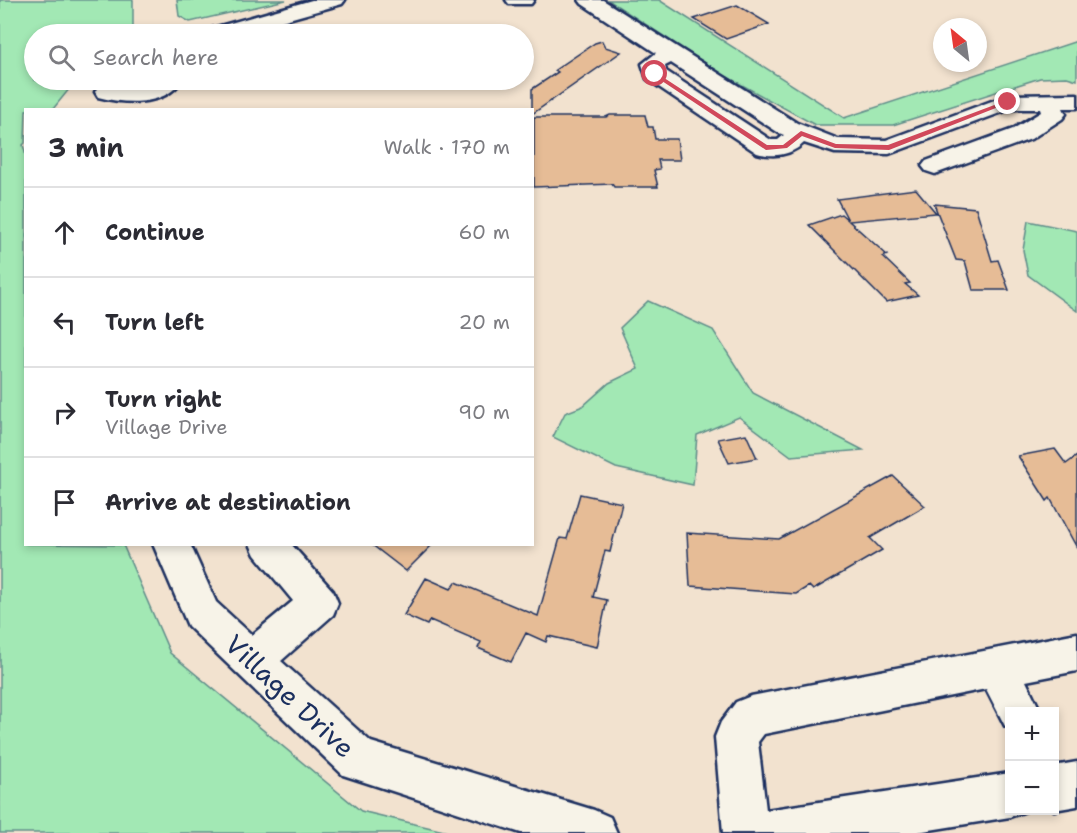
<!DOCTYPE html>
<html lang="en">
<head>
<meta charset="utf-8">
<style>
	body { margin:0; font-family:"Shantell Sans",sans-serif; background:#f2f2f3; color:#2b2b33 }
	.controls { position:absolute; right:18px; bottom:18px; display:grid; overflow:hidden; border-radius:0px; box-shadow:0 3px 9px #0003 }
	.controls button { width:54px; height:54px; display:grid; place-items:center; padding:0; border:0; border-bottom:2px solid #e1e1e2; background:#fff; color:#2b2b33; font:30px sans-serif }
	.compass { position:absolute; left:933px; top:18px; width:54px; height:54px; border-radius:50%; background:#fff; box-shadow:0 3px 9px #0003; rotate:331deg }
	.stop { position:absolute; width:18px; height:18px; margin:-14px; border:4px solid #d1495b; border-radius:50%; background:#fff }
	.stop.end { background:#d1495b; border-color:#fff; box-shadow:0 2px 6px #0008 }
	.list { margin:0; padding:0; list-style:none }
	h2 { display:flex; justify-content:space-between; align-items:center; height:78px; margin:0; padding:0 24px; font-size:26px }
	h2 small { font-size:20px; font-weight:400; color:#7c7c81 }
	.list li { display:grid; grid-template-columns:39px 1fr auto; gap:18px; align-items:center; box-sizing:border-box; height:90px; padding:0 24px; border-top:2px solid #e1e1e2 }
	.list b { display:block; font-size:22px; white-space:nowrap }
	.list p { margin:0; font-size:20px; white-space:nowrap; color:#7c7c81 }
	.list em { font-size:20px; font-style:normal; color:#7c7c81 }
	.icon { flex:none; width:33px; height:33px; fill:none; stroke:currentColor; stroke-width:2; stroke-linecap:round; stroke-linejoin:round }
	.map { position:relative; flex:none; width:1077px; height:833px; overflow:hidden }
	.search { position:absolute; background:#fff; box-shadow:0 3px 9px #0003; left:24px; top:24px; width:510px; height:66px; display:flex; align-items:center; gap:15px; box-sizing:border-box; padding:0 21px; border-radius:33px; color:#7c7c81; font-size:22px }
	.panel { position:absolute; background:#fff; box-shadow:0 3px 9px #0003; left:24px; top:108px; width:510px; height:438px; border-radius:0px }
	.map>svg:first-child { display:block }
	.green { fill:#a2e8b4; stroke:#5e8c89; stroke-width:1.5 }
	.building { fill:#e6bc96; stroke:#1b2f5e; stroke-width:1.5 }
	.lines { fill:none; stroke-linecap:round; stroke-linejoin:round }
	.minor-casing { stroke:#1b2f5e; stroke-width:5 }
	.minor { fill:#f7f3e8; fill-rule:evenodd }
	.route { fill:#d1495b }
	.labels { text-anchor:middle; dominant-baseline:central; stroke-width:4.5; stroke-linejoin:round; paint-order:stroke }
	.near-street-label { font-size:27px; fill:#1b2f5e; stroke:#f7f3e8 }
</style>
</head>
<body>
<div class="map">
<svg width="1077" height="833" viewBox="0 0 1077 833">
	<rect width="100%" height="100%" fill="#f2e2cf"/>
	<filter id="ink" filterUnits="userSpaceOnUse"><feTurbulence type="fractalNoise" baseFrequency=".0167" numOctaves="2"/><feDisplacementMap in="SourceGraphic" scale="12" xChannelSelector="R" yChannelSelector="G"/><feConvolveMatrix kernelMatrix="1 2 1 2 8 2 1 2 1" color-interpolation-filters="sRGB"/></filter>
	<g filter="url(#ink)">
		<!-- green -->
		<path class="green" d="M0,0H133V28L130,34H34V80H81L74,83L53,109L26,110L25,143L23,145L26,156V544L123,545L170,653L361,811L452,833H0Z
			M177,0H286L190,22L179,16Z
			M608,0H659L844,118L1077,41V80L1067,77L1040,78L893,125H815L722,74Z
			M1028,221L1077,231V311L1028,275L1023,250Z
			M648,301L713,330L753,393L863,450L791,456L739,417L697,435L693,485L616,468L553,437L565,413L583,406L609,383L638,369L620,328Z"/>
		<!-- building -->
		<path class="building" d="M737,5L769,24L726,39L694,19Z
			M602,41L605,47L621,52L532,114V89L558,72L555,70L595,43Z
			M610,115H645L648,127H653L655,139H677L680,160H658L660,169L654,170L658,187H614L612,184L534,187V117H606Z
			M916,189L936,213L849,221L887,255L883,257L910,283L905,284L918,295L886,302L809,225L841,214L848,220L837,199Z
			M934,204L976,208L992,261L998,260L1009,290H973L965,261L956,260Z
			M746,434L757,458L729,463L718,439Z
			M1055,449L1066,464L1077,456V548L1050,498L1047,501L1018,456Z
			M893,476L925,506L870,538L882,550L813,590L809,586L796,594L690,586L687,533L779,539Z
			M580,494L622,503L610,552L605,551L593,597L607,600L597,647L548,636L546,642L526,633L511,662L478,648L481,642L430,620L427,625L404,615L426,578L451,589L456,582L538,616L560,538L567,539Z
			M371,544H433L406,571Z"/>
		<g class="lines">
			<defs>
				<path id="minor" d="M312,0H345L342,4L235,34H202L206,30Z
					M506,0H534L531,4H509Z
					M579,0H603L797,123L838,139L886,140L1008,95L1077,94V108H1063L1066,114L1062,119L1031,139L935,174L926,171L922,166L926,161L1013,129L1041,112L1040,109H1011L889,154L835,153L804,143C791,155 775,158 757,153L647,79L642,64L656,53L582,4ZM671,63L779,133L784,135L778,140H771L666,71L665,66Z
					M156,80H182C164,107 126,104 98,97L95,92L98,87L106,85L143,88Z
					M153,544H190L216,602L252,635L293,601L255,555L250,544H291L333,591L338,603L333,615L281,661L371,742L594,810L610,817L617,833H521L343,775L188,626Z
					M1077,633V671L1026,681L1041,712H1010V728L1005,726L986,689L764,734L758,742L766,810L1010,773V810L1026,811L1010,817L911,833H723L715,737L721,722L736,702L751,696Z
					M1077,762V806L1054,810V766Z"/>
			</defs>
			<!-- minor casing -->
			<use href="#minor" class="minor-casing"/>
			<!-- minor -->
			<use href="#minor" class="minor"/>
		</g>
	</g>
	<!-- route -->
	<path class="route" d="M655,72L767,145H783L801,131L836,144L888,145L1005,101L1011,102L889,150L835,148L802,136L787,148L766,150L653,75Z"/>
	<g class="labels">
		<!-- near-street labels -->
		<g class="near-street-label">
			<text transform="translate(290 696) rotate(43)">Village Drive</text>
		</g>
	</g>
</svg>
<div class="controls">
<button>+</button>
<button>−</button>
</div>
<svg class="compass" viewBox="-18 -18 36 36"><path d="M0-13l5 13h-10z" fill="#e53935"/><path d="M0 13l5-13h-10z" fill="#7c7c81"/></svg>
<div class="stop" style="left:655px;top:74px"></div>
<div class="stop end" style="left:1008px;top:102px"></div>
<div class="search"><svg class="icon" aria-label="search" viewBox="0 0 24 24"><circle cx="10" cy="10" r="6"/><path d="M15 15l6 6"/></svg>Search here</div>
<section class="panel">
<h2>3 min<small>Walk · 170 m</small></h2>
<ul class="list">
<li><svg class="icon" aria-label="ahead" viewBox="0 0 24 24"><path d="M12 20V5M6 11l6-6 6 6"/></svg><div><b>Continue</b></div><em>60 m</em></li>
<li><svg class="icon" aria-label="left" viewBox="0 0 24 24"><path d="M17 20v-9H6M10 6l-5 5 5 5"/></svg><div><b>Turn left</b></div><em>20 m</em></li>
<li><svg class="icon" aria-label="right" viewBox="0 0 24 24"><path d="M7 20v-9h11M14 6l5 5-5 5"/></svg><div><b>Turn right</b><p>Village Drive</p></div><em>90 m</em></li>
<li><svg class="icon" aria-label="arrive" viewBox="0 0 24 24"><path d="M6 21V4h12l-3 4 3 4H6"/></svg><div><b>Arrive at destination</b></div></li>
</ul>
</section>
</div>
</body>
</html>
